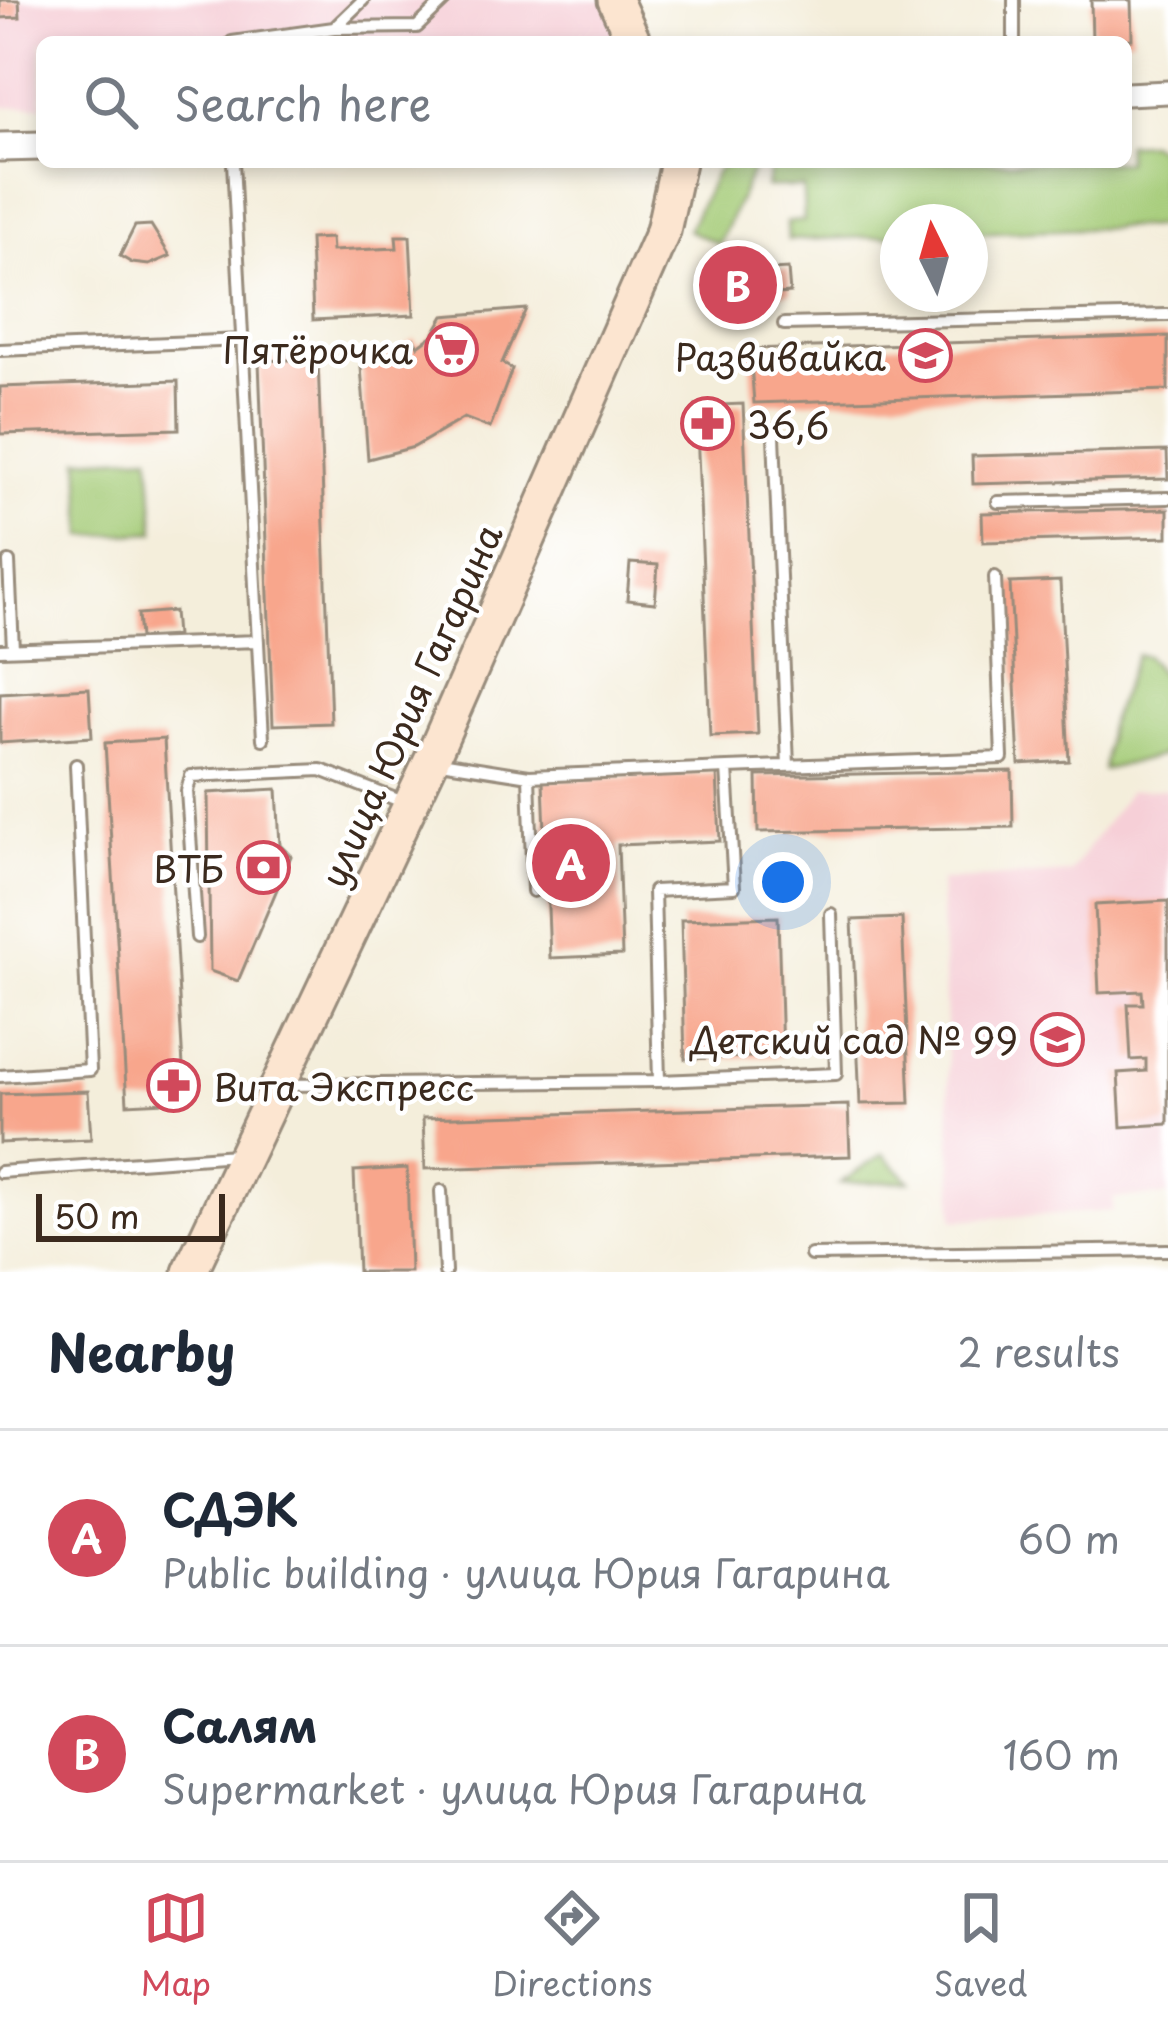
<!DOCTYPE html>
<html lang="en">
<head>
<meta charset="utf-8">
<style>
	body { margin:0; font-family:"Playpen Sans",sans-serif; background:#f6f6f7; color:#1f2937 }
	.compass { position:absolute; left:880px; top:204px; width:108px; height:108px; border-radius:50%; background:#fff; box-shadow:0 6px 18px #0003; rotate:355deg }
	.scale { position:absolute; left:36px; bottom:30px; width:189px; box-sizing:border-box; padding-left:12px; border:6px solid #3b2a1e; border-top:0; font-size:33px; line-height:42px; white-space:nowrap; color:#3b2a1e; -webkit-text-stroke:9px #fff; paint-order:stroke }
	.you { position:absolute; left:783px; top:882px; width:42px; height:42px; margin:-30px; border:9px solid #fff; border-radius:50%; background:#1a73e8; box-shadow:0 0 0 18px #1a73e833 }
	.badge { display:grid; place-items:center; width:78px; height:78px; border-radius:50%; background:#d1495b; color:#fff; font-size:39px; font-weight:700 }
	.pin { position:absolute; translate:-50% -50%; border:6px solid #fff; box-shadow:0 3px 12px #0006 }
	.list { margin:0; padding:0; list-style:none }
	h2 { display:flex; justify-content:space-between; align-items:center; height:156px; margin:0; padding:0 48px; font-size:51px }
	h2 small { font-size:39px; font-weight:400; color:#747a83 }
	.list li { display:grid; grid-template-columns:78px 1fr auto; gap:36px; align-items:center; box-sizing:border-box; height:216px; padding:0 48px; border-top:3px solid #e0e1e3 }
	.list b { display:block; font-size:45px; white-space:nowrap }
	.list p { margin:0; font-size:39px; white-space:nowrap; color:#747a83 }
	.list em { font-size:39px; font-style:normal; color:#747a83 }
	.icon { flex:none; width:66px; height:66px; fill:none; stroke:currentColor; stroke-width:2; stroke-linecap:round; stroke-linejoin:round }
	.map { position:relative; flex:none; width:1168px; height:1272px; overflow:hidden }
	.search { position:absolute; background:#fff; box-shadow:0 6px 18px #0003; left:36px; right:36px; top:36px; height:132px; display:flex; align-items:center; gap:30px; box-sizing:border-box; padding:0 42px; border-radius:18px; color:#747a83; font-size:45px }
	.sheet { height:588px; background:#fff }
	nav { display:flex; justify-content:space-around; align-items:center; box-sizing:border-box; height:168px; border-top:3px solid #e0e1e3; background:#fff; font-size:33px; color:#747a83 }
	nav a { display:grid; justify-items:center; gap:6px }
	nav .on { color:#d1495b }
	.map>svg:first-child { display:block }
	.built { fill:#f6cfd7 }
	.green { fill:#a3ca75; stroke:#6f7a4a; stroke-width:3 }
	.building { fill:#f8a68c }
	.lines { fill:none; stroke-linecap:round; stroke-linejoin:round }
	.service-casing { stroke:#988c7c; stroke-width:16 }
	.minor-casing { stroke:#988c7c; stroke-width:27 }
	.tertiary-casing { stroke:#988c7c; stroke-width:33 }
	.secondary-casing { stroke:#988c7c; stroke-width:39 }
	.service { stroke:#fff; stroke-width:10 }
	.minor { stroke:#fff; stroke-width:21 }
	.tertiary { stroke:#fff; stroke-width:27 }
	.secondary { stroke:#fce5d0; stroke-width:33 }
	.labels { text-anchor:middle; dominant-baseline:central; stroke-width:9; stroke-linejoin:round; paint-order:stroke }
	.poi-label { font-size:36px; fill:#3b2a1e; stroke:#fff; text-anchor:end }
	.street-label { font-size:36px; fill:#3b2a1e; stroke:#fff }
</style>
</head>
<body>
<div class="map">
<svg width="1168" height="1272" viewBox="0 0 1168 1272">
	<rect width="100%" height="100%" fill="#fff"/>
	<filter id="ink" filterUnits="userSpaceOnUse"><feTurbulence type="fractalNoise" baseFrequency=".00833" numOctaves="2"/><feDisplacementMap in="SourceGraphic" scale="24" xChannelSelector="R" yChannelSelector="G"/><feConvolveMatrix kernelMatrix="1 2 1 2 8 2 1 2 1" color-interpolation-filters="sRGB"/></filter>
	<filter id="wash" filterUnits="userSpaceOnUse"><feTurbulence type="fractalNoise" baseFrequency=".004" numOctaves="4" result="noise"/><feDisplacementMap in="SourceGraphic" scale="48" xChannelSelector="R" yChannelSelector="G"/><feGaussianBlur stdDeviation="2.7" result="paint"/><feColorMatrix in="noise" values="0 0 0 0 0 0 0 0 0 0 0 0 0 0 0 0 0 1.4 0 .05"/><feComposite in="paint" operator="in"/></filter>
	<g filter="url(#wash)">
		<rect width="100%" height="100%" fill="#f4eedb"/>
		<!-- built -->
		<path class="built" d="M0,0H611L626,42H42V106L0,107Z
			M1168,789V1196L1113,1198V1211L954,1220L940,881L1070,873L1129,791Z"/>
		<!-- green -->
		<path class="green" d="M1149,143L1160,150L1163,226L970,233V222H898V236L788,240L787,222L804,221L803,187H766L772,162H1126V144Z
			M728,162H756L719,244L688,230L716,172Z
			M150,455L155,532L84,536L80,459Z
			M1136,655L1146,656L1168,683V754L1103,770L1109,725Z
			M883,1154L910,1181L840,1183Z"/>
		<g id="blocks">
			<!-- building -->
			<path class="building" d="M0,0H19L20,17L0,18Z
				M1091,0H1131L1132,39L1092,40Z
				M151,225L170,256L149,265L132,263L120,256L135,226Z
				M396,236H410L414,315L313,320L310,239L331,238L332,251L397,248Z
				M788,269L790,293L736,297L734,272Z
				M526,309L502,363L512,369L490,428L464,418L414,447L368,459L361,367L390,357L414,339L418,346L432,336L444,316Z
				M1168,336V390L754,403L750,349Z
				M318,359L331,723L273,725L259,361Z
				M178,381L179,429L0,434V387Z
				M743,404L758,734L710,736L696,406Z
				M1167,451L1168,479L973,484L972,456Z
				M1168,509V537L983,542L982,513Z
				M630,563L658,565L655,603L627,600Z
				M1060,581L1069,761L1019,764L1010,583Z
				M174,611L176,636L140,638L138,614Z
				M89,688L92,737L0,743V693Z
				M164,739L185,1101L127,1104L105,743Z
				M1012,771L1013,827L758,832L757,776Z
				M717,774L720,841L618,845L622,955L550,958L543,781Z
				M277,789L280,845L291,856L238,981L210,971L208,793Z
				M1168,901V1124L1121,1127L1118,1073L1146,1071V1059L1131,1060L1128,1004H1143L1142,991L1099,993L1095,905Z
				M778,917L782,1056L685,1059L681,920Z
				M902,918L910,1103L860,1104L852,920Z
				M88,1091L91,1139L0,1143V1094Z
				M848,1105L850,1156L425,1169L423,1118Z
				M407,1168L410,1272H358L354,1171Z"/>
		</g>
	</g>
	<g filter="url(#ink)">
		<use href="#blocks" fill-opacity="0" stroke="#988c7c" stroke-width="3"/>
		<g class="lines">
			<defs>
				<path id="service" d="M1014,0V42
					M334,28L363,0
					M232,42L334,28L417,27L445,0
					M233,162L263,739
					M784,324L1168,315
					M0,350L243,340
					M774,436L788,765
					M998,502L1168,498
					M9,562L13,649
					M0,650L258,641
					M434,761L529,776L727,768L734,887L654,891L659,1081
					M727,768L1002,758L995,577
					M529,776L533,891
					M197,937L187,791L191,776L321,770L403,802
					M0,1076L90,1070L76,765
					M285,1085L659,1081L836,1074L831,914
					M0,1172L236,1155
					M441,1191L445,1272
					M811,1255L1168,1250"/>
				<path id="minor" d="M1126,94L1168,92"/>
				<path id="tertiary" d="M0,147L42,146"/>
				<path id="secondary" d="M615,0L634,42
					M190,1272L431,761L663,231L678,162"/>
			</defs>
			<!-- service casing -->
			<use href="#service" class="service-casing"/>
			<!-- minor casing -->
			<use href="#minor" class="minor-casing"/>
			<!-- tertiary casing -->
			<use href="#tertiary" class="tertiary-casing"/>
			<!-- secondary casing -->
			<use href="#secondary" class="secondary-casing"/>
			<!-- service -->
			<use href="#service" class="service"/>
			<!-- minor -->
			<use href="#minor" class="minor"/>
			<!-- tertiary -->
			<use href="#tertiary" class="tertiary"/>
			<!-- secondary -->
			<use href="#secondary" class="secondary"/>
		</g>
	</g>
	<!-- icons -->
	<defs>
		<symbol id="supermarket-ring" viewBox="-11 -11 22 22"><circle r="9.5" fill="#fff" stroke="#d1495b" stroke-width="1.5"/><path d="M-6-5.5h2.5l.6 2H6L4.5 2H-2.5L-4.4-4H-6ZM-1.5 3.2a1.3 1.3 0 1 0 .1 0ZM3 3.2a1.3 1.3 0 1 0 .1 0Z" fill="#d1495b"/></symbol>
		<symbol id="school-ring" viewBox="-11 -11 22 22"><circle r="9.5" fill="#fff" stroke="#d1495b" stroke-width="1.5"/><path d="M0-5L7-2L0 1L-7-2ZM-4 1L0 2.5L4 1V4Q0 6-4 4Z" fill="#d1495b"/></symbol>
		<symbol id="pharmacy-ring" viewBox="-11 -11 22 22"><circle r="9.5" fill="#fff" stroke="#d1495b" stroke-width="1.5"/><path d="M-2-6h4v4h4v4h-4v4h-4v-4h-4v-4h4Z" fill="#d1495b"/></symbol>
		<symbol id="bank-ring" viewBox="-11 -11 22 22"><circle r="9.5" fill="#fff" stroke="#d1495b" stroke-width="1.5"/><path d="M-6-4H6V4H-6ZM0-2.3a2.3 2.3 0 1 0 0 4.6a2.3 2.3 0 1 0 0-4.6Z" fill="#d1495b"/></symbol>
	</defs>
	<g fill-rule="evenodd">
		<use href="#supermarket-ring" x="422" y="320" width="59" height="59"/>
		<use href="#school-ring" x="896" y="326" width="59" height="59"/>
		<use href="#pharmacy-ring" x="678" y="394" width="59" height="59"/>
		<use href="#bank-ring" x="234" y="838" width="59" height="59"/>
		<use href="#school-ring" x="1028" y="1010" width="59" height="59"/>
		<use href="#pharmacy-ring" x="144" y="1056" width="59" height="59"/>
	</g>
	<g class="labels">
		<!-- poi labels -->
		<g class="poi-label">
			<text x="413" y="349">Пятёрочка</text>
			<text x="886" y="356">Развивайка</text>
			<text x="747" y="424" text-anchor="start">36,6</text>
			<text x="224" y="868">ВТБ</text>
			<text x="1018" y="1039">Детский сад № 99</text>
			<text x="213" y="1086" text-anchor="start">Вита Экспресс</text>
		</g>
		<!-- street labels -->
		<g class="street-label">
			<text transform="translate(410 705) rotate(-66)">улица Юрия Гагарина</text>
		</g>
	</g>
</svg>
<svg class="compass" viewBox="-18 -18 36 36"><path d="M0-13l5 13h-10z" fill="#e53935"/><path d="M0 13l5-13h-10z" fill="#747a83"/></svg>
<div class="scale">50 m</div>
<div class="you"></div>
<div class="pin badge" style="left:571px;top:863px">A</div>
<div class="pin badge" style="left:738px;top:285px">B</div>
<div class="search"><svg class="icon" aria-label="search" viewBox="0 0 24 24"><circle cx="10" cy="10" r="6"/><path d="M15 15l6 6"/></svg>Search here</div>
</div>
<section class="sheet">
<h2>Nearby<small>2 results</small></h2>
<ul class="list">
<li><span class="badge">A</span><div><b>СДЭК</b><p>Public building · улица Юрия Гагарина</p></div><em>60 m</em></li>
<li><span class="badge">B</span><div><b>Салям</b><p>Supermarket · улица Юрия Гагарина</p></div><em>160 m</em></li>
</ul>
</section>
<nav>
<a class="on"><svg class="icon" aria-label="map" viewBox="0 0 24 24"><path d="M3 6l6-2 6 2 6-2v14l-6 2-6-2-6 2zM9 4v14M15 6v14"/></svg>Map</a>
<a><svg class="icon" aria-label="directions" viewBox="0 0 24 24"><path d="M12 3l9 9-9 9-9-9zM9 14v-3h6M13 9l2 2-2 2"/></svg>Directions</a>
<a><svg class="icon" aria-label="saved" viewBox="0 0 24 24"><path d="M7 4h10v16l-5-4-5 4z"/></svg>Saved</a>
</nav>
</body>
</html>
